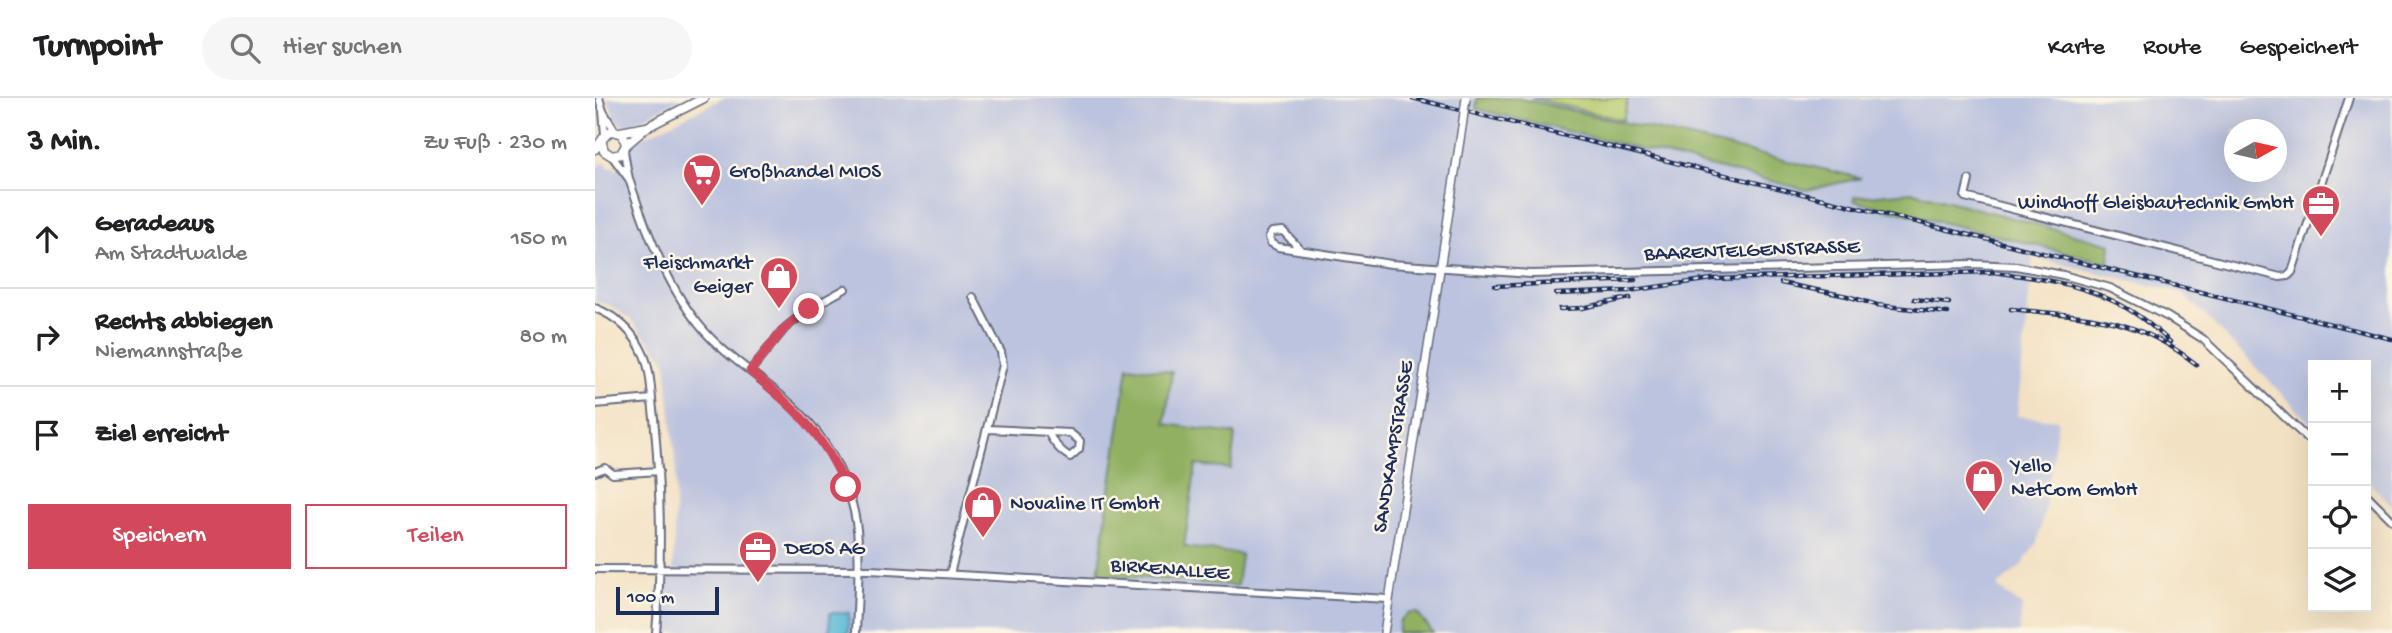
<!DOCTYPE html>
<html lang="de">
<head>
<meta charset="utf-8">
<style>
	body { margin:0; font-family:"Gochi Hand",sans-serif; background:#f6f6f6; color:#202124 }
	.controls { position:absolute; right:21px; bottom:21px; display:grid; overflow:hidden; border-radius:0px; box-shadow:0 7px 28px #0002 }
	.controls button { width:63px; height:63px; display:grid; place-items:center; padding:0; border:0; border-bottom:2px solid #e0e0e0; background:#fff; color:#202124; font:35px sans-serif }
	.compass { position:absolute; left:1629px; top:21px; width:63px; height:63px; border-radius:50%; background:#fff; box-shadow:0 7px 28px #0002; rotate:82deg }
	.scale { position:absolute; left:21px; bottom:18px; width:103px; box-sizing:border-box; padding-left:7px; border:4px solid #1b2f5e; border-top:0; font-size:19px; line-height:24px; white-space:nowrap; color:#1b2f5e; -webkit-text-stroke:5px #fcf5e5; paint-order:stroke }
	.stop { position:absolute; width:21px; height:21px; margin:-16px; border:5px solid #d1495b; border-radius:50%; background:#fff }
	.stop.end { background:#d1495b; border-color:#fff; box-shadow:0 2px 7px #0008 }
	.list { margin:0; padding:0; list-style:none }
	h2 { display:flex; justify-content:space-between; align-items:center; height:91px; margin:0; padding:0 28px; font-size:30px }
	h2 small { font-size:23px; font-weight:400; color:#757577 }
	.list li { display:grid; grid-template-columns:46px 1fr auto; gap:21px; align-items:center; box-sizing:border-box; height:98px; padding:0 28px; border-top:2px solid #e0e0e0 }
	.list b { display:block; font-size:26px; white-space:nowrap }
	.list p { margin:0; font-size:23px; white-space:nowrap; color:#757577 }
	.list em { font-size:23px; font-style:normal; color:#757577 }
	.actions { display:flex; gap:14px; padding:21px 28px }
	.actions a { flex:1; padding:16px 0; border:2px solid #d1495b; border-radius:0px; text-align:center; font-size:24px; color:#d1495b }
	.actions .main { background:#d1495b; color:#fff }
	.icon { flex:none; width:38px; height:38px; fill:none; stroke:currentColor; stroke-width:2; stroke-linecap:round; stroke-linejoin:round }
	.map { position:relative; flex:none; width:1797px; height:535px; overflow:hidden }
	header { display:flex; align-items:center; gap:42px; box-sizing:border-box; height:98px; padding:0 35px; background:#fff; border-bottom:2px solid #e0e0e0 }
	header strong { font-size:33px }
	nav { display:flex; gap:38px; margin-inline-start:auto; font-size:24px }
	.search { width:490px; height:63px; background:#f6f6f6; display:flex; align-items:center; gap:18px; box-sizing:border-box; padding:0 24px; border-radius:38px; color:#757577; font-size:26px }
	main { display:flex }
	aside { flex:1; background:#fff }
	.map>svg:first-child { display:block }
	.industrial { fill:#bbc3de; fill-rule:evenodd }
	.green { fill:#b7cc70; stroke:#697e67; stroke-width:2 }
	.forest { fill:#91b062; stroke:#567060; stroke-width:2 }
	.water { fill:#59b9d7; stroke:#3a749a; stroke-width:2 }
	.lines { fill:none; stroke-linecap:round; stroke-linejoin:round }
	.minor-casing { stroke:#676d81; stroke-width:10 }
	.tertiary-casing { stroke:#676d81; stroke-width:10 }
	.secondary-casing { stroke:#676d81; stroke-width:11 }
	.minor { stroke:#fff; stroke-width:6 }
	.tertiary { stroke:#fff; stroke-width:7 }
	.secondary { stroke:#fff; stroke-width:8 }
	.rail-casing { stroke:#1b2f5e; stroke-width:4.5 }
	.rail { stroke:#fcf5e5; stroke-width:2; stroke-dasharray:5; stroke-linecap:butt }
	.tertiary-bridge-casing { stroke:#676d81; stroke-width:10; stroke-linecap:butt }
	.tertiary-bridge { stroke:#fff; stroke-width:7 }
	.route { stroke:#d1495b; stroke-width:9 }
	.labels { text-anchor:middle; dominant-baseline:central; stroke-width:5; stroke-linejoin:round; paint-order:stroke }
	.poi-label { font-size:21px; fill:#1b2f5e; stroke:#fcf5e5; text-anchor:start }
	.street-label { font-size:21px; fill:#1b2f5e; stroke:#fcf5e5 }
</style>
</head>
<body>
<header>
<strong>Turnpoint</strong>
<div class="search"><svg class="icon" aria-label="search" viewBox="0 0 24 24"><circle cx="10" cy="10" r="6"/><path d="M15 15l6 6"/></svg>Hier suchen</div>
<nav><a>Karte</a><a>Route</a><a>Gespeichert</a></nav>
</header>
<main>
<aside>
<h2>3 Min.<small>Zu Fuß · 230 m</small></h2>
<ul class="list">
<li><svg class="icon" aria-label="ahead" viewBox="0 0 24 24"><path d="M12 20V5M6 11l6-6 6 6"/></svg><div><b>Geradeaus</b><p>Am Stadtwalde</p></div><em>150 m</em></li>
<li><svg class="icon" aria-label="right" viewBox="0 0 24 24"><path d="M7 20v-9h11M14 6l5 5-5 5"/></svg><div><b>Rechts abbiegen</b><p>Niemannstraße</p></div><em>80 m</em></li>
<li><svg class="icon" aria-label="arrive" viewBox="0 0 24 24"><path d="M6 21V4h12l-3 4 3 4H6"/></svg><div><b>Ziel erreicht</b></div></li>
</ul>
<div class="actions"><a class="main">Speichern</a><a>Teilen</a></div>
</aside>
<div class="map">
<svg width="1797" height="535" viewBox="0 0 1797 535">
	<rect width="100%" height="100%" fill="#fcf5e5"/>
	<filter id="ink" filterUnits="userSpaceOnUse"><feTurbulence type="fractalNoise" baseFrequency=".0143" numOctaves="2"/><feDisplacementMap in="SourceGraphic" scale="14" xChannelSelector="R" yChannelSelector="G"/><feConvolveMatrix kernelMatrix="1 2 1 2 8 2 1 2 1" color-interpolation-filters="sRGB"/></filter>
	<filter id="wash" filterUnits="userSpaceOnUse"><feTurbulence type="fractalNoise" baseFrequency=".00686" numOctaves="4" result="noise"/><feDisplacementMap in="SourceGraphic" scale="28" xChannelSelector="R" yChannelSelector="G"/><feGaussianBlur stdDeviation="1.57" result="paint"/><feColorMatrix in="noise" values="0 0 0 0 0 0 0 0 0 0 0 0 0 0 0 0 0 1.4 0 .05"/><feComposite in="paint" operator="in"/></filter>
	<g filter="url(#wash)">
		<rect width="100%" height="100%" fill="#f3e1c3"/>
		<!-- industrial -->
		<path class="industrial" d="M12,0H87L34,27H27L21,23Z
			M129,0H882L881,11L1212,92L1265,80L923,0H1797V408L1771,381V267H1718V328L1588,195L1438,159L1422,318L1463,322L1449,416L1442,444L1425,469L1402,489L1427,508L1424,535H65L71,474L78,473L81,373L71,263L36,222L16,208L0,203V70L11,64L14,70L19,68L21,72L36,66V50L40,43ZM1640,32H1682V74H1640ZM1319,94L1514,164L1260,103L1259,99Z"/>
		<!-- green -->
		<path class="green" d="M937,0H1033L1028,22Z"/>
		<!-- forest -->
		<path class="forest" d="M882,0H923L1266,80L1212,92L881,11Z
			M1319,94L1516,146L1514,165L1259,103V99Z
			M533,268L577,274L570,326L640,336L636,371L601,367L589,449L646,456L642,488L503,476Z
			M815,515H822L838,535H803L805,522Z"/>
		<!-- water -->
		<path class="water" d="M235,515H254L253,535H234Z"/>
	</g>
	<g filter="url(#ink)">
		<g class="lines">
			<defs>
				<path id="minor" d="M4,0L8,13L10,37
					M8,13L20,33
					M29,53C31,63 32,75 35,84C50,130 74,191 105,228C130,259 168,280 198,308C235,342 261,394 263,444C265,474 262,505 261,535
					M17,58L34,81
					M1374,82L1370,99L1685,179L1693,178L1697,174L1754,0
					M705,151L688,133L677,134L674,139L676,145L683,149L796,166L936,176L1378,166L1421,168L1468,177L1515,190L1573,219L1608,241L1718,346
					M0,210C23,219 39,234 49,257C57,276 56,300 59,320C66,392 67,463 61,535
					M155,273L190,230L214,211L250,191
					M0,306L57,301
					M393,331L475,335L485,343L484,351L475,359C465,353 458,345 453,334
					M0,374L10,370L18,376L64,373
					M1771,396L1797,422
					M0,471L275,472L793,501
					M355,476L408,267L406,254L378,199"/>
				<path id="tertiary" d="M789,535L867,29"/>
				<path id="secondary" d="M25,34L52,29
					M31,47L52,29L109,0
					M0,51C7,45 8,36 17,33L28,36L31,47L26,56L17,58L9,53L7,45"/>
			</defs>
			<!-- minor casing -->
			<use href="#minor" class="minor-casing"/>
			<!-- tertiary casing -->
			<use href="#tertiary" class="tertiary-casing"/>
			<!-- secondary casing -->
			<use href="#secondary" class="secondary-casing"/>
			<!-- minor -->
			<use href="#minor" class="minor"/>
			<!-- tertiary -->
			<use href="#tertiary" class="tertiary"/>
			<!-- secondary -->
			<use href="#secondary" class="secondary"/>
			<defs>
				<path id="rail" d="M817,0L1797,241
					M1186,185L1252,198L1282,207L1353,215
					M900,188L1040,182
					M961,196L1033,193L1117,181L1398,174C1437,179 1482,185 1518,203C1540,213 1558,228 1575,244
					M1319,201L1354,205
					M965,211L987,210L1035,200
					M1416,211C1492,219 1538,217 1601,266"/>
			</defs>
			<!-- rail casing -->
			<use href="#rail" class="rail-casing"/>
			<!-- rail -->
			<use href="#rail" class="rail"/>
			<defs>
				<path id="tertiary-bridge" d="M867,29L871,0"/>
			</defs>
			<!-- tertiary-bridge casing -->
			<use href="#tertiary-bridge" class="tertiary-bridge-casing"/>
			<!-- tertiary-bridge -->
			<use href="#tertiary-bridge" class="tertiary-bridge"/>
		</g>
	</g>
	<g class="lines" filter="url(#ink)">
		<!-- route -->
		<path class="route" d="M214,211L190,230L155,273C199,309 229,336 251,389"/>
	</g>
	<!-- icons -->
	<defs>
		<symbol id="supermarket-pin" viewBox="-11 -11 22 30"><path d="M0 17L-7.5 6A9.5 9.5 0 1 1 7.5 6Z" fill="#d1495b" stroke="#fcf5e5"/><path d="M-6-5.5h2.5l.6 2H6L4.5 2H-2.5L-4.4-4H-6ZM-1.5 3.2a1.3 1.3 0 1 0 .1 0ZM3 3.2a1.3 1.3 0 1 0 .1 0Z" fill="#fff"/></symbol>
		<symbol id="office-pin" viewBox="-11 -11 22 30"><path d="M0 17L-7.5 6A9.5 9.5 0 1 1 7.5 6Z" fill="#d1495b" stroke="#fcf5e5"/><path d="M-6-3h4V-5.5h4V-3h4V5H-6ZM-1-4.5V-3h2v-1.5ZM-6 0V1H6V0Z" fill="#fff"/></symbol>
		<symbol id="shop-pin" viewBox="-11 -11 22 30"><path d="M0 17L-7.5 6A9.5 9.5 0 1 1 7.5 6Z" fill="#d1495b" stroke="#fcf5e5"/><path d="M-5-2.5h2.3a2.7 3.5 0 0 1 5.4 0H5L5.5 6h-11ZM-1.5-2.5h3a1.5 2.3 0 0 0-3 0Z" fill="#fff"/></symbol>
	</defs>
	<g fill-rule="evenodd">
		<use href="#supermarket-pin" x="85" y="53" width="44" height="60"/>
		<use href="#office-pin" x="1704" y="84" width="44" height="60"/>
		<use href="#shop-pin" x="162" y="156" width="44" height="60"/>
		<use href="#shop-pin" x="1367" y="359" width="44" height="60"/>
		<use href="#shop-pin" x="366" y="385" width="44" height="60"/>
		<use href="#office-pin" x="141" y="430" width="44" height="60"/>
	</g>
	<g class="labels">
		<!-- poi labels -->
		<g class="poi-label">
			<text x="134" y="75">Großhandel MIOS</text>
			<text x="1699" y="106" text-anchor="end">Windhoff Gleisbautechnik GmbH</text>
			<text x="157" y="166" text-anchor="end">Fleischmarkt<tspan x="157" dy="24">Geiger</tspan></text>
			<text x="1416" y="369">Yello<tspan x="1416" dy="24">NetCom GmbH</tspan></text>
			<text x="415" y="407">Novaline IT GmbH</text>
			<text x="190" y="452">DEOS AG</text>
		</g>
		<!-- street labels -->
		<g class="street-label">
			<text transform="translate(1157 154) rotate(-2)">BAARENTELGENSTRASSE</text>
			<text transform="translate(800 349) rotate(-81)">SANDKAMPSTRASSE</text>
			<text transform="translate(575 473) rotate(4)">BIRKENALLEE</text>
		</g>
	</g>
</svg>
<div class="controls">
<button>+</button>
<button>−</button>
<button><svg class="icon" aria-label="locate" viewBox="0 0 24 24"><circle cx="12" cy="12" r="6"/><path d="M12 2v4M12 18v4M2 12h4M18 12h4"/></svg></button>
<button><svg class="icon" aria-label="layers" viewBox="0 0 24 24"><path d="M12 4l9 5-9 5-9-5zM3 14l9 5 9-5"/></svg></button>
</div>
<svg class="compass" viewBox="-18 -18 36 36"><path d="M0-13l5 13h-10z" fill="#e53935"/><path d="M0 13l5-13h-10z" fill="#757577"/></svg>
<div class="scale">100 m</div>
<div class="stop" style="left:251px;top:389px"></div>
<div class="stop end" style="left:214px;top:211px"></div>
</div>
</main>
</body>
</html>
